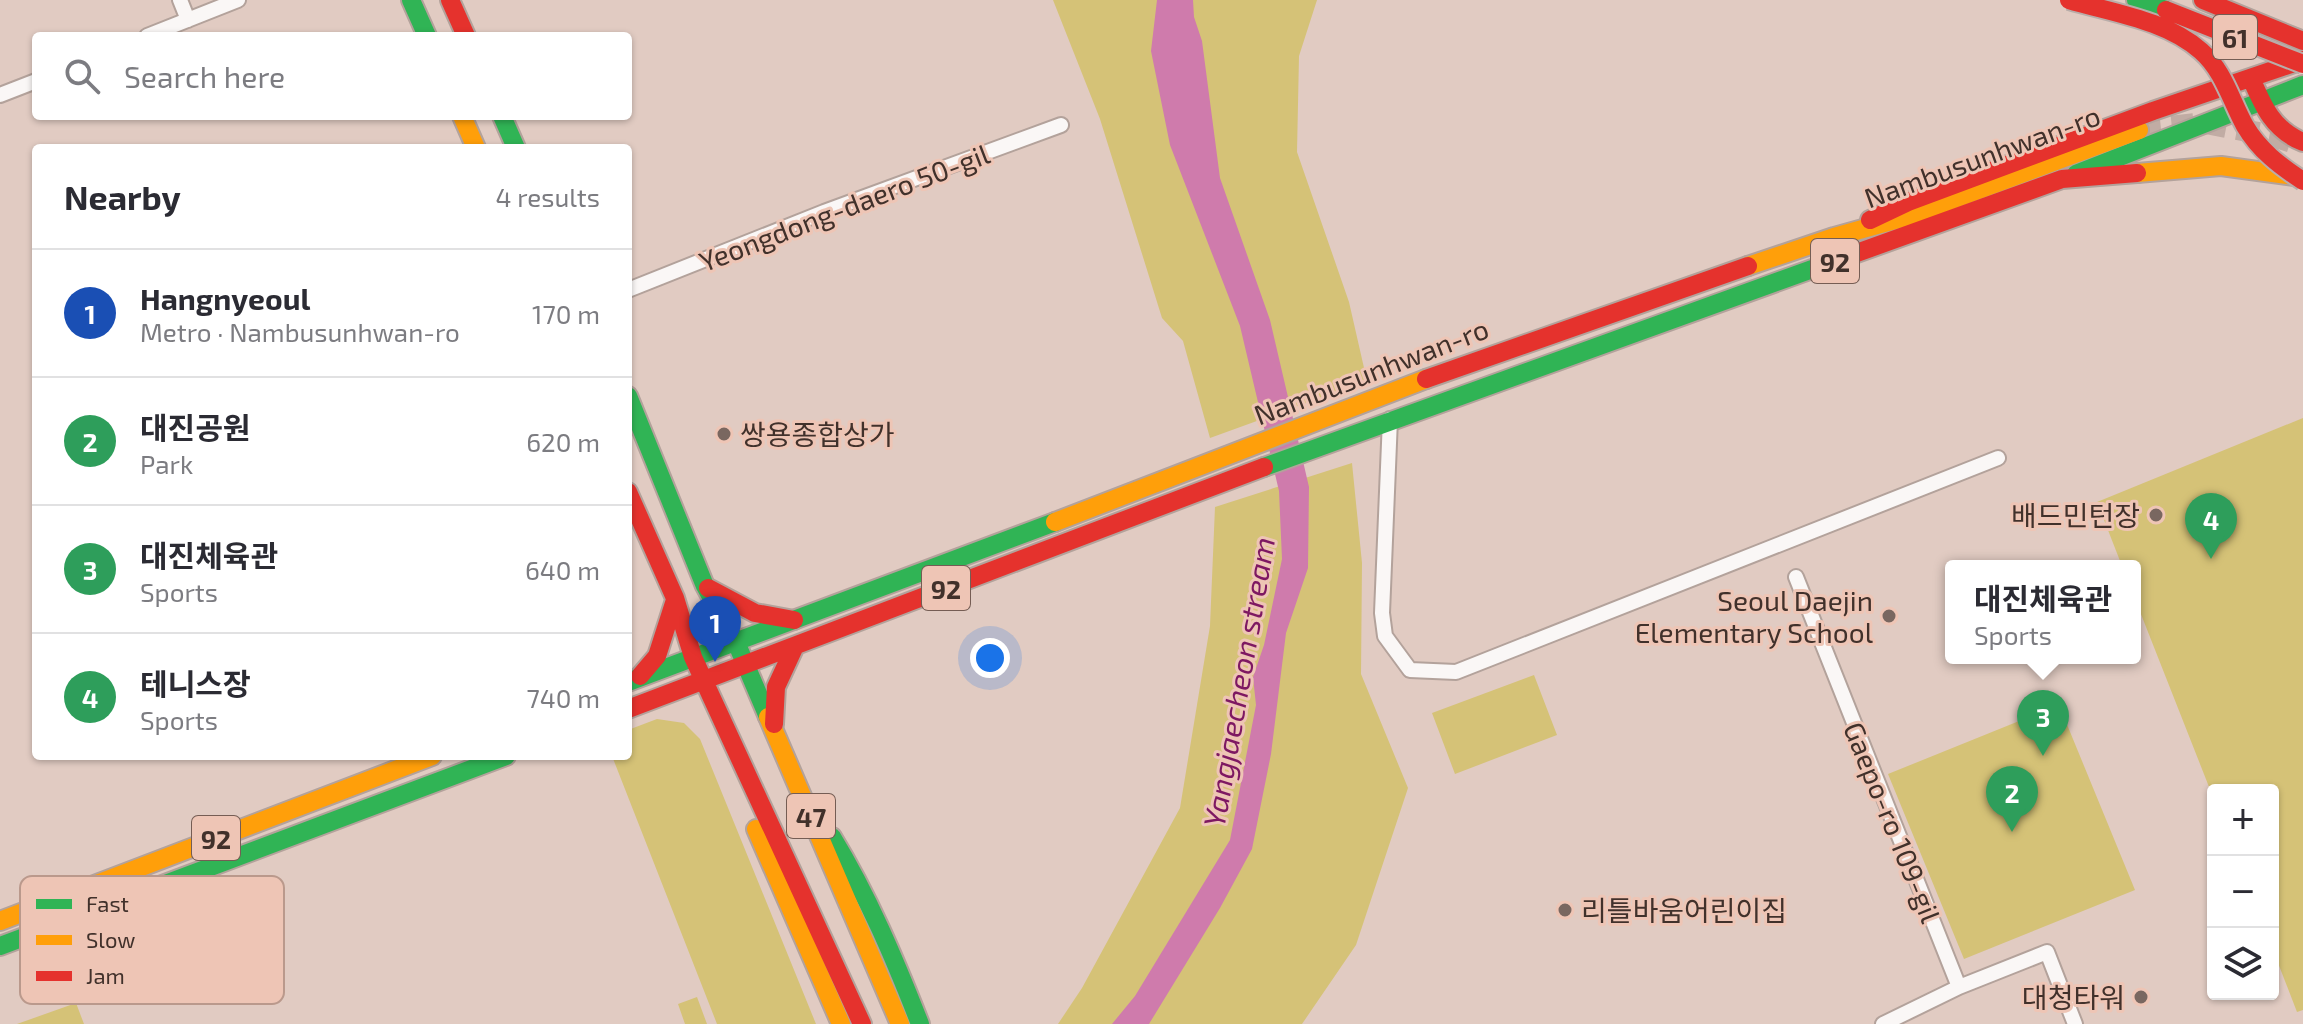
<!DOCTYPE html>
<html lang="en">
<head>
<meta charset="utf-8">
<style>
	body { margin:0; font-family:"Exo 2","Noto Sans KR",sans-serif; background:#f2f2f3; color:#2b2b33 }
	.controls { position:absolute; right:24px; bottom:24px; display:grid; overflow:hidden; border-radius:8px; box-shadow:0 2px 6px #0004 }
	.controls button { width:72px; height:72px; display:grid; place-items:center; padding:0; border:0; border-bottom:2px solid #e1e1e2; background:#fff; color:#2b2b33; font:40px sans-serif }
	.you { position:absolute; left:990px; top:658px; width:28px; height:28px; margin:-20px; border:6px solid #fff; border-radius:50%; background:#1a73e8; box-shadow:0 0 0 12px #1a73e833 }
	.badge { display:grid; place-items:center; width:52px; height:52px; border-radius:50%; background:#db2777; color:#fff; font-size:26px; font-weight:700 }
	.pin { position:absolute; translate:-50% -66px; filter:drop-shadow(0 2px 4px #0008) }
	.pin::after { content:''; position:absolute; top:42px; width:28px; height:24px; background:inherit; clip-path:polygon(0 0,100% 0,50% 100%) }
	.popup { position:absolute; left:1945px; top:560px; width:196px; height:104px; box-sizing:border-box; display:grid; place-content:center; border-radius:8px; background:#fff; filter:drop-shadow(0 2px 6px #0005); font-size:26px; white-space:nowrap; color:#7c7c81 }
	.popup b { font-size:30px; color:#2b2b33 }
	.popup::after { content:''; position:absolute; left:50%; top:100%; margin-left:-16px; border:16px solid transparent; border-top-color:#fff }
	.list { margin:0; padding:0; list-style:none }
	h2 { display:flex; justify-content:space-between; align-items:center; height:104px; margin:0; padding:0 32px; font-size:34px }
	h2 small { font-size:26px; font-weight:400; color:#7c7c81 }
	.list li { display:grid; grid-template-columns:52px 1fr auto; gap:24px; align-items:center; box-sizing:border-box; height:128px; padding:0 32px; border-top:2px solid #e1e1e2 }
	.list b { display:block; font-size:30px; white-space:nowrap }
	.list p { margin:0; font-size:26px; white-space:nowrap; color:#7c7c81 }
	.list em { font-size:26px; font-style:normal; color:#7c7c81 }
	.icon { flex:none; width:44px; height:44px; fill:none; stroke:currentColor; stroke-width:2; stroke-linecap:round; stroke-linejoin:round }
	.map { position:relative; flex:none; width:2303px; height:1024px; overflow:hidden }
	.search { position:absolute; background:#fff; box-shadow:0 2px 6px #0004; left:32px; top:32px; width:600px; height:88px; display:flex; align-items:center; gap:20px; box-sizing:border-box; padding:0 28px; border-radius:8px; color:#7c7c81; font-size:30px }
	.panel { position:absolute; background:#fff; box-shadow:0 2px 6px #0004; left:32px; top:144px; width:600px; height:616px; border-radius:8px }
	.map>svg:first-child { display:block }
	.green { fill:#d5c277 }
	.water { fill:#cf7bac }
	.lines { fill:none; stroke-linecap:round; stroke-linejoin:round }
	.primary-tunnel { stroke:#c1aca4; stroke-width:22; stroke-dasharray:22 11; stroke-linecap:butt }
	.street-casing { stroke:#b3a29b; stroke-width:18 }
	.fast-casing { stroke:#b3a29b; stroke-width:22 }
	.slow-casing { stroke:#b3a29b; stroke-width:22 }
	.jam-casing { stroke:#b3a29b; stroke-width:22 }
	.street { stroke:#faf7f6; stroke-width:14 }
	.fast { stroke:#30b455; stroke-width:18 }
	.slow { stroke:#ff9f0a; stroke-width:18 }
	.jam { stroke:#e5322d; stroke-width:18 }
	.jam-bridge-casing { stroke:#b9ada9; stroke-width:22; stroke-linecap:butt }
	.jam-bridge { stroke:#e5322d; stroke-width:18 }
	.poi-dot { fill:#796760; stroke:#eec5b5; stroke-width:3 }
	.labels { text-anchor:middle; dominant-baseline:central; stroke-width:6; stroke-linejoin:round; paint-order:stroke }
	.shield { fill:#eec5b5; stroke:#755d54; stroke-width:2 }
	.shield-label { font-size:26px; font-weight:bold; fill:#41312b }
	.street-label { font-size:28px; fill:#41312b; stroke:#eec5b5 }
	.poi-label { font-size:28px; fill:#41312b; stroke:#eec5b5; text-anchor:end }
	.water-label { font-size:30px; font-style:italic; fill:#7e1862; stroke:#eec5b5 }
	.key { fill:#eec5b5; stroke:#ba998c; stroke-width:2 }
	.key-label { font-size:22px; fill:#41312b }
</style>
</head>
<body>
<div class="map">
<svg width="2303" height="1024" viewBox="0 0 2303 1024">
	<rect width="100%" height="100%" fill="#e1cbc2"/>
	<!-- green -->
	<path class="green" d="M1053,0H1317L1299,56L1297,152L1349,302L1367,381L1210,438L1183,341L1162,318L1100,119Z
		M2303,418V1010L2297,1012L2273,950V790H2213V797L2135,599V566H2122L2097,502Z
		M1352,463L1362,563L1361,674L1408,788L1356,945L1302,1024H1058L1082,988L1180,808L1210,626L1215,507Z
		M1534,675L1557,735L1455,774L1432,713Z
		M2059,705L2135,890L1964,959L1888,774Z
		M657,719L684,723L700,739L816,1024H717L612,756H628V730Z
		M697,997L707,1024H685L678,1004Z
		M76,1003L84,1024H17Z"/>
	<!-- water -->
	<path class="water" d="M1157,0H1193L1194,17L1202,41L1220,178L1270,320L1309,487L1308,568L1286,633L1271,754L1252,849L1220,908L1149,1024H1112L1135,996L1230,840L1256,705L1253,677L1264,645L1282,559L1279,491L1240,326L1170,145L1151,51Z"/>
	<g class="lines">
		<!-- primary-tunnel -->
		<path class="primary-tunnel" d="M2139,130L2206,123L2274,136L2298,144"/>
		<defs>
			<path id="street" d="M180,0L188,20
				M147,36L238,0
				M0,95L36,81
				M628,290L824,212L1061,125
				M1390,419L1382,613L1385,636L1410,670L1456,672L1998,458
				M1796,577L1959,987
				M1883,1024L1959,987L2047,952L2075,1024"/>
			<path id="fast" d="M411,0L427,36
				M2136,0L2166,10
				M502,116L516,148
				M2076,174L2303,85
				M628,396L705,586L736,642L768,717
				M1264,467L1829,263
				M628,682L1055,522
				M832,837C868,896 895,960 920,1024
				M0,946L506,756"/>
			<path id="slow" d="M462,116L476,148
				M2137,173L2221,166L2295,176
				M1748,266L1834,237L1909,216L2139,130
				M1055,522L1426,379
				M768,717L900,1024
				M756,829L841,1024
				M0,921L432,756"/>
			<path id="jam" d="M450,0L466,36
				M2203,0L2303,41
				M2251,78C2263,106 2273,130 2303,142
				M1870,220L1908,202L2153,111L2303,60
				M1829,263L2062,179L2137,173
				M1426,379L1748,266
				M628,492L675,598L693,657L862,1024
				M708,588L755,613L794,620
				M640,676L657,656L675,600
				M628,709L1264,467
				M774,724L776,687L795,646"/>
		</defs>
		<!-- street casing -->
		<use href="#street" class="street-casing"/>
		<!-- fast casing -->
		<use href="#fast" class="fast-casing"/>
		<!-- slow casing -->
		<use href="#slow" class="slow-casing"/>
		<!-- jam casing -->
		<use href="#jam" class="jam-casing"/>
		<!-- street -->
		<use href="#street" class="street"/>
		<!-- fast -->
		<use href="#fast" class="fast"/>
		<!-- slow -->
		<use href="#slow" class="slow"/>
		<!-- jam -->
		<use href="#jam" class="jam"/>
		<defs>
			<path id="jam-bridge" d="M2069,0C2113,13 2166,20 2201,51C2224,71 2231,101 2245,126C2259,150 2280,166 2303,181
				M2166,10L2303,64"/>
		</defs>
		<!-- jam-bridge casing -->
		<use href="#jam-bridge" class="jam-bridge-casing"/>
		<!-- jam-bridge -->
		<use href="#jam-bridge" class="jam-bridge"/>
	</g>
	<!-- markers -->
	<g class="poi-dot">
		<circle cx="724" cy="434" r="8"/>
		<circle cx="2156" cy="515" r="8"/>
		<circle cx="1889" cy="616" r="8"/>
		<circle cx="1565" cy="910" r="8"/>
		<circle cx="2141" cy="997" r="8"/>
	</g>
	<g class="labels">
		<!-- shield labels -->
		<g class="shield">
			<rect x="2213" y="15" width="44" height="44" rx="6"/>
			<rect x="1811" y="239" width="48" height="44" rx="6"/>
			<rect x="922" y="566" width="48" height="44" rx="6"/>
			<rect x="787" y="794" width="48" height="44" rx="6"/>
			<rect x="192" y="816" width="48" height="44" rx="6"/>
		</g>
		<g class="shield-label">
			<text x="2235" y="37">61</text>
			<text x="1835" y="261">92</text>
			<text x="946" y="588">92</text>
			<text x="811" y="816">47</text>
			<text x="216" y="838">92</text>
		</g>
		<!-- street labels -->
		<g class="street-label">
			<text transform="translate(1982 156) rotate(-20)">Nambusunhwan-ro</text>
			<text transform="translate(844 207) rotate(-21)">Yeongdong-daero 50-gil</text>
			<text transform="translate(1371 371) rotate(-21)">Nambusunhwan-ro</text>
			<text transform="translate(1893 822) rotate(68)">Gaepo-ro 109-gil</text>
		</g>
		<!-- poi labels -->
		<g class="poi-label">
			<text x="740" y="434" text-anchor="start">쌍용종합상가</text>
			<text x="2140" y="515">배드민턴장</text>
			<text x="1873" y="600">Seoul Daejin<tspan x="1873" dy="32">Elementary School</tspan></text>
			<text x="1581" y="910" text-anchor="start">리틀바움어린이집</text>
			<text x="2125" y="997">대청타워</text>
		</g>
		<!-- water labels -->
		<g class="water-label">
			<text transform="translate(1238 682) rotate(-80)">Yangjaecheon stream</text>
		</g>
	</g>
	<!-- legend -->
	<rect x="20" y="876" width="264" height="128" rx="12" class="key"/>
	<rect x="36" y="899" width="36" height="10" fill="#30b455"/>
	<rect x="36" y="935" width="36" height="10" fill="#ff9f0a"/>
	<rect x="36" y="971" width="36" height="10" fill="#e5322d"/>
	<g class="key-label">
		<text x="86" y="912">Fast</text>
		<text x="86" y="948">Slow</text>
		<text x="86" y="984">Jam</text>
	</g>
</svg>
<div class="controls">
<button>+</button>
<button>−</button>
<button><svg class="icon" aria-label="layers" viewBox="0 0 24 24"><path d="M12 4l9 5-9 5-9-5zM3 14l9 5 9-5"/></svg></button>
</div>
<div class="you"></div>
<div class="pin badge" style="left:715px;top:662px;background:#1a4fb4">1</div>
<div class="pin badge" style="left:2012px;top:832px;background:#2e9e5b">2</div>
<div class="pin badge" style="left:2043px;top:756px;background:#2e9e5b">3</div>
<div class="popup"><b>대진체육관</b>Sports</div>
<div class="pin badge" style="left:2211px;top:559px;background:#2e9e5b">4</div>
<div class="search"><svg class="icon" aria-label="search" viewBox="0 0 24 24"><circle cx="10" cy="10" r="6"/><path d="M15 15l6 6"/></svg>Search here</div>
<section class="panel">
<h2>Nearby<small>4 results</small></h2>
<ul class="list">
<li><span class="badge" style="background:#1a4fb4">1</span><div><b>Hangnyeoul</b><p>Metro · Nambusunhwan-ro</p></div><em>170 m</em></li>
<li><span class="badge" style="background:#2e9e5b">2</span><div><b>대진공원</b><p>Park</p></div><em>620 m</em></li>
<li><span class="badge" style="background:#2e9e5b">3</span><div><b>대진체육관</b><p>Sports</p></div><em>640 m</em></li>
<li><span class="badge" style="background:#2e9e5b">4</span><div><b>테니스장</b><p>Sports</p></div><em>740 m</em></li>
</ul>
</section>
</div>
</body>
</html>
